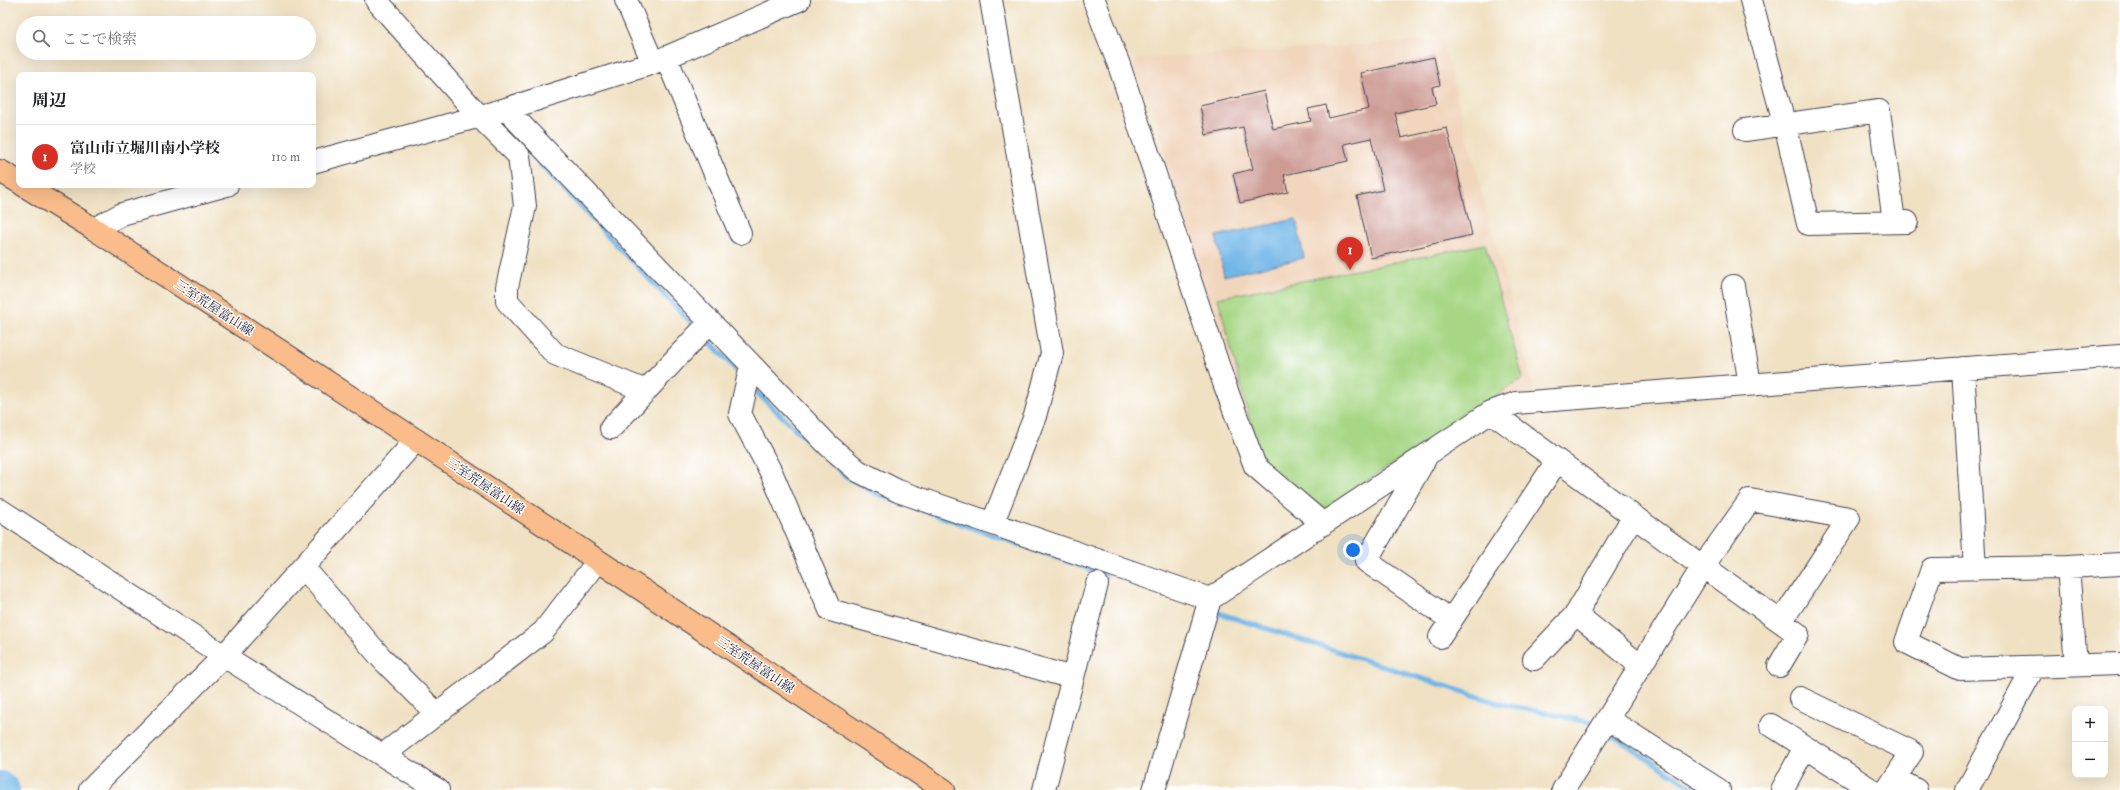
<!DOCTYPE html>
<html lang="ja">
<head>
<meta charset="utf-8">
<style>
	body { margin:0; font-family:"IM FELL Double Pica","Noto Serif JP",serif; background:#f2f2f2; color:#202124 }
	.controls { position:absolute; right:12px; bottom:12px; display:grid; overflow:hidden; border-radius:8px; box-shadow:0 4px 16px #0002 }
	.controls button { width:36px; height:36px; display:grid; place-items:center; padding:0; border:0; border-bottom:1px solid #e0e0e0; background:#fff; color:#202124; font:20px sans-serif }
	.you { position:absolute; left:1353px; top:550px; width:14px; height:14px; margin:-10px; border:3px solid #fff; border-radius:50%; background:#1a73e8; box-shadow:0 0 0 6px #1a73e833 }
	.badge { display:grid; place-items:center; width:26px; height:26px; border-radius:50%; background:#d93025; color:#fff; font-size:13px; font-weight:700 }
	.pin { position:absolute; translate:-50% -33px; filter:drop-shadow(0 1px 2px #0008) }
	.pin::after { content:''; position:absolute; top:21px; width:14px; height:12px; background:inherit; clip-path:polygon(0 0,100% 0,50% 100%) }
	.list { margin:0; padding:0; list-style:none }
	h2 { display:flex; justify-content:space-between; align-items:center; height:52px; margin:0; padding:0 16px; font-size:17px }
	h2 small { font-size:13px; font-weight:400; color:#757577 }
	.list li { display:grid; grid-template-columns:26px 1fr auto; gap:12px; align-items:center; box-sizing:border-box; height:64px; padding:0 16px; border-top:1px solid #e0e0e0 }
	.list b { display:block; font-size:15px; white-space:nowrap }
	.list p { margin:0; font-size:13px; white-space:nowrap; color:#757577 }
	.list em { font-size:13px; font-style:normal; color:#757577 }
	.icon { flex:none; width:22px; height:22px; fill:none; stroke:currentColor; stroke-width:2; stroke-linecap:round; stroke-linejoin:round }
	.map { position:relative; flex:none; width:2120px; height:790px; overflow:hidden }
	.search { position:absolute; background:#fff; box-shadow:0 4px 16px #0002; left:16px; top:16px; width:300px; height:44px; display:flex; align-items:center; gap:10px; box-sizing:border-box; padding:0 14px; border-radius:22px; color:#757577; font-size:15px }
	.panel { position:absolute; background:#fff; box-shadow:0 4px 16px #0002; left:16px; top:72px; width:300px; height:116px; border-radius:8px }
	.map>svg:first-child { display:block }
	.built { fill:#f1d5bd }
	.green { fill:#a7d785; stroke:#647c60 }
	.water { fill:#71b6e8; stroke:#4a6c92 }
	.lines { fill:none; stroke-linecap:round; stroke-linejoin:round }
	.stream { stroke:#71b6e8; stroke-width:5 }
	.river { stroke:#71b6e8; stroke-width:30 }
	.building { fill:#ce9c95 }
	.minor-casing { stroke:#413f4f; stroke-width:24 }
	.major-casing { stroke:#413f4f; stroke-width:24 }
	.minor { stroke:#fff; stroke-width:22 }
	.major { stroke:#f9bc8a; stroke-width:22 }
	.labels { text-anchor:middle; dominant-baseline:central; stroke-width:3; stroke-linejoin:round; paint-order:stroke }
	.street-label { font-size:13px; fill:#22223b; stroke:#fff }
</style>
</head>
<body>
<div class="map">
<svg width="2120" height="790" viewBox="0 0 2120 790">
	<rect width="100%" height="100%" fill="#fff"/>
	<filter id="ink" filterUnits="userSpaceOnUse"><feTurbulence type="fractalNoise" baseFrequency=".025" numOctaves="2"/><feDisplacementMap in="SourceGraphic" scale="8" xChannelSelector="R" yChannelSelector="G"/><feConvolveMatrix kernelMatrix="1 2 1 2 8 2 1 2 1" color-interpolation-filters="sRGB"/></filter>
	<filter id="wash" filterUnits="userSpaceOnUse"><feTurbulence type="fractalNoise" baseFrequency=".012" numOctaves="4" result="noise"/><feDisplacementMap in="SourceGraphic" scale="16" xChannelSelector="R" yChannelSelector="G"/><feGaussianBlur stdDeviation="0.9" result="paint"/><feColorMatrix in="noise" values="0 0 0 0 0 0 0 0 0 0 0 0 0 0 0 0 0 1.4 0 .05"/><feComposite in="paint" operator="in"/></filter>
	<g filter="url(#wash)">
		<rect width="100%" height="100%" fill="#f0e1c3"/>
		<!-- built -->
		<path class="built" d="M1442,40L1534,390L1530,395L1319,517L1244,422L1163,149L1165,148L1155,112L1132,67L1137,59Z"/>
		<!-- green -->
		<path class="green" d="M1485,244L1523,378L1325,509L1260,459L1218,298Z"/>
		<!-- water -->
		<path class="water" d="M1296,219L1304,258L1224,276L1216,236Z"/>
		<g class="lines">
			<!-- stream -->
			<path class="stream" d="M534,158L696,328
				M705,336L743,378
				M752,388L844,475L877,494L1106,575
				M1212,611L1498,703L1593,723L1597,726
				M1605,731L1697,790"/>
			<!-- river -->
			<path class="river" d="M0,786L5,790"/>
		</g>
		<g id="blocks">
			<!-- building -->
			<path class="building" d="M1434,57L1440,85L1432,87L1436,104L1395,113L1401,138L1447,128L1472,235L1371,258L1357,196L1383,190L1371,138L1344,144L1348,161L1284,175L1288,192L1240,203L1233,174L1253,169L1243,127L1206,135L1200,106L1264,91L1273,129L1311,121L1308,109L1326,105L1329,118L1369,109L1361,73Z"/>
		</g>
	</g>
	<g filter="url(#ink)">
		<use href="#blocks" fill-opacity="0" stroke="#413f4f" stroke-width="1"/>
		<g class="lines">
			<defs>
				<path id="minor" d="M376,0L479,116L519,156L525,206L507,287V301L555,354L646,391
					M626,0L653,63
					M991,0L1052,353L1035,416L993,522
					M1094,0L1119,65L1224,383L1255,466L1323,524
					M1751,0L1789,141L1808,224L1907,222
					M666,57L740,233
					M506,109L828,445L858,471L898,491L1210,599
					M1745,130L1879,111L1894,222
					M313,162L506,109L653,63L799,0
					M94,229L122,214L227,185
					M1733,286L1750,384
					M751,365L740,414L772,474L830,610L1073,678
					M1963,368L1975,569
					M1491,412L1692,559L1703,566L1563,790
					M611,428L710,322
					M1425,459L1366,561L1451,620
					M0,510L224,656L438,790
					M2120,564L2068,567L1932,569L1906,642L1960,669L2120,664
					M303,567L384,661L437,714
					M2068,567L2076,665
					M1576,614L1641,666
					M1440,637L1557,461
					M1534,659L1576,614L1633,517
					M1779,666L1798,634L1703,566L1750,500L1849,518L1781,622
					M1800,698L1912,752L1887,790
					M1608,719L1719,790
					M1771,725L1872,790
					M383,755L543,632L598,561
					M1895,778L1916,790
					M90,790L224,656L416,440
					M1044,790L1097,584
					M1154,790L1210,599L1491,412L1516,403L2120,356
					M1782,790L1805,747
					M1967,790L2034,667"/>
				<path id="major" d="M0,171L19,182
					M23,185L94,229L416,440L944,790"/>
			</defs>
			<!-- minor casing -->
			<use href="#minor" class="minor-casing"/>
			<!-- major casing -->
			<use href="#major" class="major-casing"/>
			<!-- minor -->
			<use href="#minor" class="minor"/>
			<!-- major -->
			<use href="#major" class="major"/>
		</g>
	</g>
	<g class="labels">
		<!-- street labels -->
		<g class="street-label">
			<text transform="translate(214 308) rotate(33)">三室荒屋富山線</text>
			<text transform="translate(485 486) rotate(34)">三室荒屋富山線</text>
			<text transform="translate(755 665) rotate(34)">三室荒屋富山線</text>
		</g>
	</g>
</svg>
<div class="controls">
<button>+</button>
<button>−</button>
</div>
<div class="you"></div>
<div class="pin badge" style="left:1350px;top:270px">1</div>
<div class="search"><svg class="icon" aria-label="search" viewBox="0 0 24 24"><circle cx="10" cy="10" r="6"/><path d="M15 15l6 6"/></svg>ここで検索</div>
<section class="panel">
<h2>周辺<small></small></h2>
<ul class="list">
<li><span class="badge">1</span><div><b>富山市立堀川南小学校</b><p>学校</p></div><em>110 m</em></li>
</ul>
</section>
</div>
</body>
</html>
